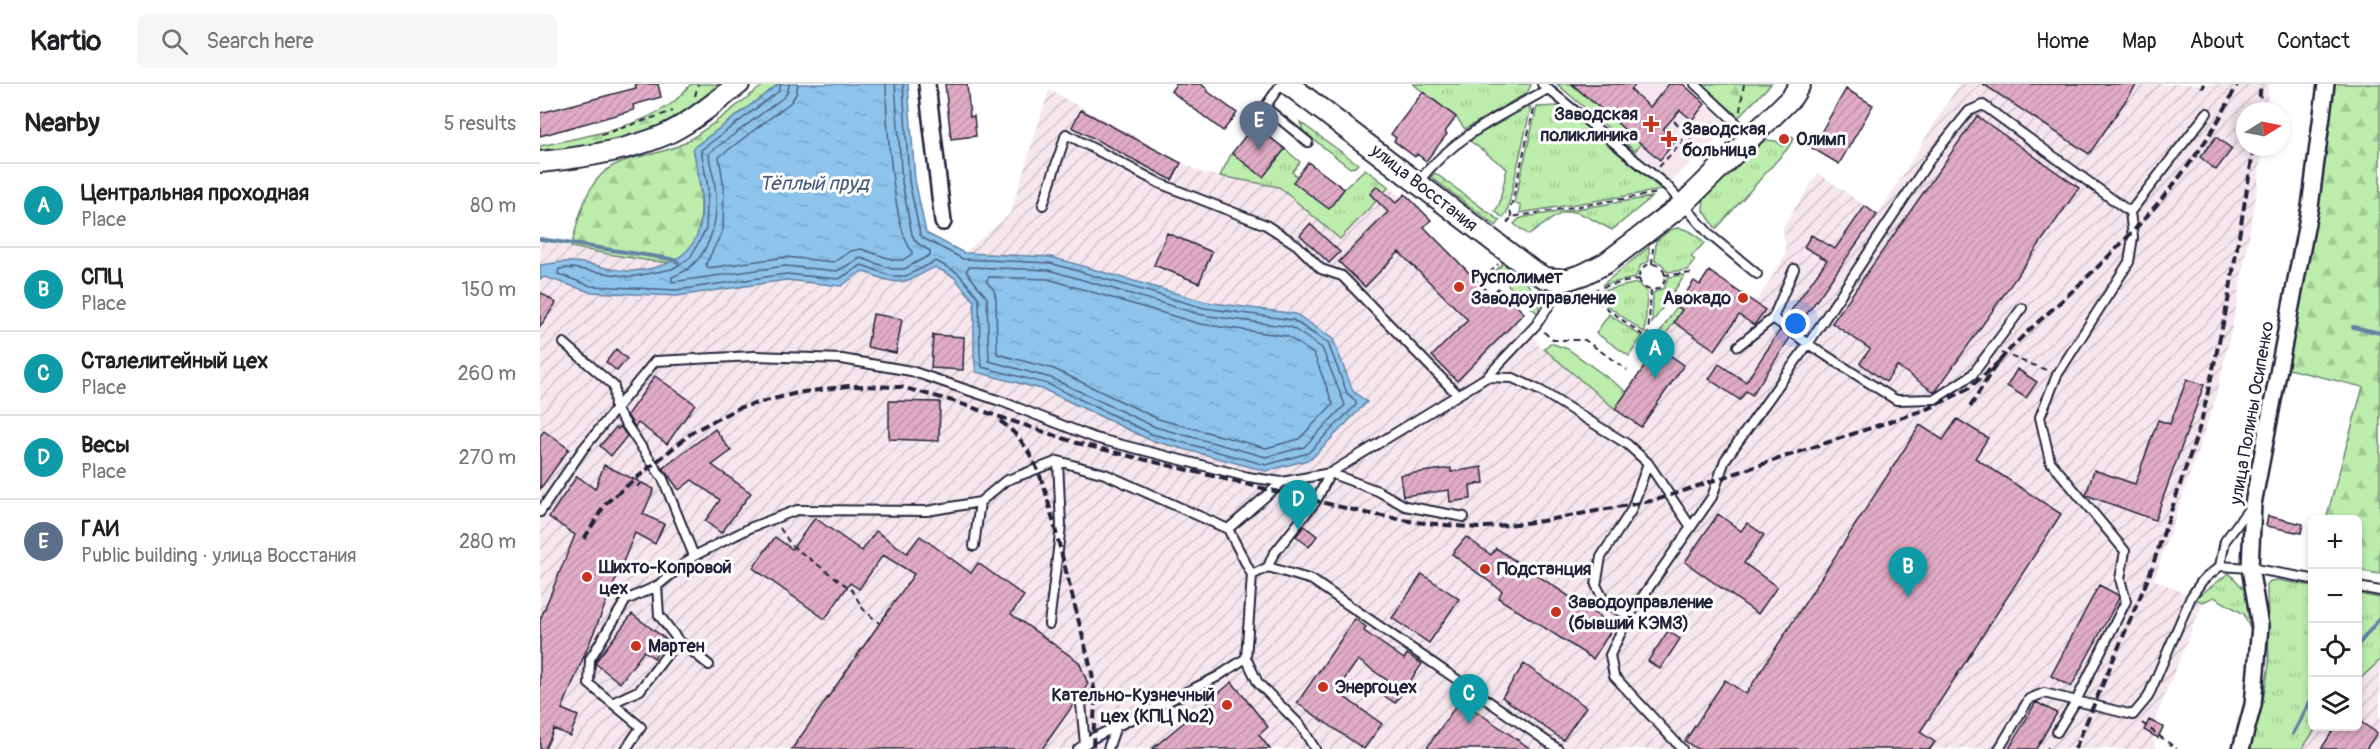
<!DOCTYPE html>
<html lang="en">
<head>
<meta charset="utf-8">
<style>
	body { margin:0; font-family:Pangolin,sans-serif; background:#f6f6f6; color:#202124 }
	.controls { position:absolute; right:18px; bottom:18px; display:grid; overflow:hidden; border-radius:9px; box-shadow:0 3px 9px #0003 }
	.controls button { width:54px; height:54px; display:grid; place-items:center; padding:0; border:0; border-bottom:2px solid #e0e0e0; background:#fff; color:#202124; font:30px sans-serif }
	.compass { position:absolute; left:1696px; top:18px; width:54px; height:54px; border-radius:50%; background:#fff; box-shadow:0 3px 9px #0003; rotate:80deg }
	.you { position:absolute; left:1256px; top:240px; width:21px; height:21px; margin:-15px; border:4px solid #fff; border-radius:50%; background:#1a73e8; box-shadow:0 0 0 9px #1a73e833 }
	.badge { display:grid; place-items:center; width:39px; height:39px; border-radius:50%; background:#0b8043; color:#fff; font-size:20px; font-weight:700 }
	.pin { position:absolute; translate:-50% -50px; filter:drop-shadow(0 2px 3px #0008) }
	.pin::after { content:''; position:absolute; top:32px; width:21px; height:18px; background:inherit; clip-path:polygon(0 0,100% 0,50% 100%) }
	.list { margin:0; padding:0; list-style:none }
	h2 { display:flex; justify-content:space-between; align-items:center; height:78px; margin:0; padding:0 24px; font-size:26px }
	h2 small { font-size:20px; font-weight:400; color:#757577 }
	.list li { display:grid; grid-template-columns:39px 1fr auto; gap:18px; align-items:center; box-sizing:border-box; height:84px; padding:0 24px; border-top:2px solid #e0e0e0 }
	.list b { display:block; font-size:22px; white-space:nowrap }
	.list p { margin:0; font-size:20px; white-space:nowrap; color:#757577 }
	.list em { font-size:20px; font-style:normal; color:#757577 }
	.icon { flex:none; width:33px; height:33px; fill:none; stroke:currentColor; stroke-width:2; stroke-linecap:round; stroke-linejoin:round }
	.map { position:relative; flex:none; width:1840px; height:665px; overflow:hidden }
	header { display:flex; align-items:center; gap:36px; box-sizing:border-box; height:84px; padding:0 30px; background:#fff; border-bottom:2px solid #e0e0e0 }
	header strong { font-size:28px }
	nav { display:flex; gap:33px; margin-inline-start:auto; font-size:21px }
	.search { width:420px; height:54px; background:#f6f6f6; display:flex; align-items:center; gap:15px; box-sizing:border-box; padding:0 21px; border-radius:9px; color:#757577; font-size:22px }
	main { display:flex }
	aside { flex:1; background:#fff }
	.map>svg:first-child { display:block }
	.built { fill:#f6e6ee }
	.industrial { fill:url(#industrial-furrows) }
	.grass { fill:url(#grass-tufts); stroke:#6f8874; stroke-width:1.5 }
	.forest { fill:url(#forest-firs); stroke:#6f8874; stroke-width:1.5 }
	.water { fill:url(#water-ripples); stroke:#6383a5; stroke-width:1.5 }
	.lines { fill:none; stroke-linecap:round; stroke-linejoin:round }
	.shore { stroke:#4d6281; stroke-width:1.5 }
	.stream { stroke:#6383a5; stroke-width:4 }
	.building { fill:url(#building-hatch); stroke:#22223b; stroke-width:1.5 }
	.service-casing { stroke:#22223b; stroke-width:12 }
	.minor-casing { stroke:#22223b; stroke-width:20 }
	.tertiary-casing { stroke:#22223b; stroke-width:24 }
	.path { stroke:#22223b; stroke-width:2; stroke-dasharray:6 4.5; stroke-linecap:butt }
	.service { stroke:#fff; stroke-width:8 }
	.minor { stroke:#fff; stroke-width:15 }
	.tertiary { stroke:#fff; stroke-width:20 }
	.rail { stroke:#22223b; stroke-width:4; stroke-dasharray:9 4.5; stroke-linecap:butt }
	.poi-dot { fill:#c8321e; stroke:#fff; stroke-width:2 }
	.labels { text-anchor:middle; dominant-baseline:central; stroke-width:6; stroke-linejoin:round; paint-order:stroke }
	.poi-label { font-size:18px; font-weight:bold; fill:#22223b; stroke:#fff; text-anchor:start }
	.street-label { font-size:18px; fill:#22223b; stroke:#fff }
	.water-label { font-size:20px; font-style:italic; fill:#485a79; stroke:#fff }
</style>
</head>
<body>
<header>
<strong>Kartio</strong>
<div class="search"><svg class="icon" aria-label="search" viewBox="0 0 24 24"><circle cx="10" cy="10" r="6"/><path d="M15 15l6 6"/></svg>Search here</div>
<nav><a>Home</a><a>Map</a><a>About</a><a>Contact</a></nav>
</header>
<main>
<aside>
<h2>Nearby<small>5 results</small></h2>
<ul class="list">
<li><span class="badge" style="background:#0f9aa8">A</span><div><b>Центральная проходная</b><p>Place</p></div><em>80 m</em></li>
<li><span class="badge" style="background:#0f9aa8">B</span><div><b>СПЦ</b><p>Place</p></div><em>150 m</em></li>
<li><span class="badge" style="background:#0f9aa8">C</span><div><b>Сталелитейный цех</b><p>Place</p></div><em>260 m</em></li>
<li><span class="badge" style="background:#0f9aa8">D</span><div><b>Весы</b><p>Place</p></div><em>270 m</em></li>
<li><span class="badge" style="background:#5c6f8a">E</span><div><b>ГАИ</b><p>Public building · улица Восстания</p></div><em>280 m</em></li>
</ul>
</aside>
<div class="map">
<svg width="1840" height="665" viewBox="0 0 1840 665">
	<defs>
		<pattern id="industrial-furrows" width="10" height="10" patternUnits="userSpaceOnUse" patternTransform="scale(1.5)"><rect width="10" height="10" fill="#f6e6ee"/><path d="M-1 1l2-2M0 10L10 0M9 11l2-2" fill="none" stroke="#d3c5cd"/></pattern>
		<pattern id="grass-tufts" width="24" height="20" patternUnits="userSpaceOnUse" patternTransform="scale(1.5)"><rect width="24" height="20" fill="#bcedac"/><path d="M3 7l-1-3M5 7V3M7 7l1-3M15 17l-1-3M17 17v-4M19 17l1-3" fill="none" stroke="#a1cb95"/></pattern>
		<pattern id="forest-firs" width="22" height="20" patternUnits="userSpaceOnUse" patternTransform="scale(1.5)"><rect width="22" height="20" fill="#bcedac"/><path d="M5 1l3.5 6h-7zM16 11l3.5 6h-7z" fill="#a1cb95"/></pattern>
		<pattern id="water-ripples" width="26" height="14" patternUnits="userSpaceOnUse" patternTransform="scale(1.5)"><rect width="26" height="14" fill="#8ec3eb"/><path d="M2 4q2-2 4 0t4 0M15 11q2-2 4 0t4 0" fill="none" stroke="#7aa7ca"/></pattern>
		<pattern id="building-hatch" width="6" height="6" patternUnits="userSpaceOnUse" patternTransform="scale(1.5)"><rect width="6" height="6" fill="#e0abc5"/><path d="M-1 1l2-2M0 6l6-6M5 7l2-2" fill="none" stroke="#c093aa"/></pattern>
	</defs>
	<rect width="100%" height="100%" fill="#fff"/>
	<filter id="ink" filterUnits="userSpaceOnUse"><feTurbulence type="fractalNoise" baseFrequency=".0167" numOctaves="2"/><feDisplacementMap in="SourceGraphic" scale="12" xChannelSelector="R" yChannelSelector="G"/><feConvolveMatrix kernelMatrix="1 2 1 2 8 2 1 2 1" color-interpolation-filters="sRGB"/></filter>
	<g filter="url(#ink)">
		<!-- built -->
		<path class="built" d="M1015,0H1145L1190,43L1131,97Z"/>
		<!-- industrial -->
		<path class="industrial" d="M1419,0H1729L1726,27H1705V63H1722L1717,107L1694,235L1675,316L1614,495L1663,518L1614,638L1609,636L1604,646L1613,651L1616,665H0V158L131,179L424,169L470,130L509,6L662,89L739,102L799,155L849,103L861,114L865,110L891,136L884,144L951,210L958,204L984,229L975,238L985,249L991,254L994,253L998,257L996,259L1075,325L1142,226L1137,222L1154,197L1160,201L1169,187L1210,216L1218,215L1246,170L1243,143L1278,89L1338,131Z
			M1840,576V665H1762L1777,643L1818,642V597Z"/>
		<!-- grass -->
		<path class="grass" d="M873,0H991V1L987,9L925,45L916,33Z
			M1017,0H1031L1101,59L1095,67Z
			M1018,22L1028,26L1122,106L980,129L981,122L974,119L997,23Z
			M991,23L967,128L963,134L955,127L959,121L967,85L929,56L986,24Z
			M760,38L818,80L815,83L810,84L763,47Z
			M1252,52L1254,54L1248,64L1176,145L1163,125L1164,113L1225,56L1236,57L1242,62Z
			M745,65L760,78L752,88L789,124L804,105L825,85L849,103L844,108L837,103V116L800,155L739,103L680,92L692,69L723,93Z
			M895,89L960,137L956,142L891,93Z
			M1112,113L1072,146C1026,121 1031,121 989,151L974,140L979,135L985,133Z
			M1137,144C1150,145 1155,150 1164,159L1151,173L1155,176L1148,186L1127,188L1122,180L1115,177L1116,157L1130,146Z
			M1109,163V177L1101,181L1095,194L1062,201Z
			M963,179C980,193 1002,207 999,231L955,188Z
			M1145,191L1112,239L1113,209L1124,204L1128,193Z
			M1097,199L1107,208L1105,249L1053,211L1057,208Z
			M1137,222L1142,226L1107,279L1102,276Z
			M1069,230L1102,253L1089,272L1056,249Z
			M1010,259L1028,265L1087,308L1075,325L1004,265Z
			M1689,489L1706,507L1710,545L1704,530L1674,513L1663,518L1655,515Z
			M1737,496L1772,502V642L1777,643L1762,665H1710L1722,622L1729,581L1727,501L1730,497Z
			M1818,510L1840,514V576L1818,597Z"/>
		<!-- forest -->
		<path class="forest" d="M151,0H189C166,17 144,35 118,45C80,59 40,65 0,73V62C42,53 95,45 131,20C138,15 145,6 151,0Z
			M225,0H239L153,64C160,96 174,163 133,178C125,181 46,166 31,163C40,131 46,89 84,77C104,70 123,70 142,60C171,44 198,20 225,0Z
			M1162,0H1231L1199,33Z
			M1793,0H1840V490L1818,486V436L1786,435L1823,303L1748,285L1777,123Z"/>
		<!-- water -->
		<path class="water" d="M239,0H368L375,96L386,149L424,169L511,173L666,218L756,230L793,255L813,307L827,318L771,375L726,387L610,356L505,306L436,288L434,272V217L414,193L395,183C359,202 361,202 322,187L301,202L246,196L137,212L50,208L5,193L0,195V181C10,180 22,177 32,178C52,178 73,188 92,187C174,181 167,127 153,64Z"/>
		<g class="lines">
			<!-- shore -->
			<path class="shore" d="M241,0L239,7L161,66L168,104L166,145L150,174L132,185L91,193L32,184L19,185L18,190L51,202L137,206L246,190L299,195L322,181L351,192H366L396,177L418,189L439,214L440,271L442,283L508,300L612,350L726,381L768,369L816,321V317L807,309L788,259L753,236L664,224L510,179L423,175L383,154L380,150L369,97L363,0
				M249,0L248,7L244,13L169,69C169,80 174,91 175,102C180,138 169,180 132,193V198L245,182L297,187L321,174L352,185H364L390,171V167L377,159L372,151L362,98L355,0
				M258,0L256,10L251,18L179,73L184,103L183,146L166,180L168,184L246,173L294,178L311,167L321,165L354,176H363L372,170V167C353,146 346,32 346,0
				M429,183L509,186L662,231L751,243L782,264L805,321L764,363L726,373L615,343L511,294L449,277L447,214L426,187Z
				M449,193L508,195L660,240L747,252L774,270L793,320L759,355L726,364L618,335L514,285L457,270L456,215L454,206L446,197Z"/>
			<!-- stream -->
			<path class="stream" d="M0,155L131,175L138,178
				M1813,243L1840,249
				M1818,561L1840,534
				M1753,650L1772,614"/>
		</g>
		<!-- building -->
		<path class="building" d="M95,0H118L121,13L93,21L94,26L0,52V29L96,4Z
			M405,0H427L430,33L434,32L436,52L411,55Z
			M636,0H661L668,6L667,7L697,29L683,47L631,7Z
			M1032,0H1096L1091,6L1110,23L1129,0H1143L1165,20L1152,36L1140,26L1123,45L1136,56L1120,76Z
			M1443,0H1597L1549,70Z
			M1306,5L1333,21L1299,80L1272,64Z
			M883,8L916,33L905,48L907,50L886,77L877,70L875,73L854,57L856,54L851,50Z
			M541,26L641,79L632,96L532,43Z
			M1437,32L1539,104L1396,307L1394,308L1357,282L1346,298L1320,279L1330,265L1292,239Z
			M714,41L745,65L723,93L692,69Z
			M1676,53L1692,65L1676,86L1660,73Z
			M768,78L804,105L789,125L753,98Z
			M837,102L856,119L865,110L891,136L884,143L951,211L958,204L984,229L917,297L892,272L928,236L859,168L825,203L799,178L848,128L830,110Z
			M1325,122L1337,131L1257,244L1245,235L1287,176L1264,163L1271,151L1295,165Z
			M770,140L800,168L789,179L760,151Z
			M627,149L672,168L659,199L614,181Z
			M1169,187L1225,226L1214,241L1199,231L1175,266L1134,238L1142,226L1137,222L1154,197L1160,201Z
			M0,208L16,219L0,243Z
			M333,230L362,235L356,269L327,263Z
			M1240,246L1250,254L1212,311L1206,307L1200,316L1169,295L1179,280L1206,298Z
			M393,251L424,253L423,286L391,284Z
			M1118,263L1144,281L1101,343L1075,325Z
			M76,265L87,275L77,287L66,278Z
			M1477,285L1497,298L1486,314L1467,302Z
			M115,292L155,320L127,360L98,339L95,343L87,331Z
			M1647,295L1664,301L1615,436L1546,411L1554,386L1595,400L1618,336L1630,340Z
			M349,317L400,318L399,357L349,355Z
			M1417,335L1448,354L1435,374L1521,430L1380,648L1395,658L1390,665H1157L1145,657L1185,596L1206,610L1380,341L1403,356Z
			M80,342L87,352L71,372L60,362L76,343L78,345Z
			M175,345L191,367L172,381L211,409L181,449L165,437L180,416L152,396L139,406L123,384Z
			M4,347L29,365L0,405V352Z
			M64,381L100,398L97,403L102,399L114,405L103,430L124,440L115,460L95,449L22,625L38,632L30,652L14,645L5,665H0V536L35,451L9,433L37,392L55,405Z
			M942,383L944,399L930,401L931,415L910,418L909,406L863,412L860,391L911,384V388Z
			M1178,430L1201,447L1207,439L1224,451L1204,479L1237,503L1218,530L1145,478Z
			M1728,432L1763,440L1761,449L1726,442Z
			M275,434L322,467L336,447L367,469L380,452L431,489L438,479L484,512L471,530L539,578L548,600L502,665H252L374,490L343,471L319,505L310,499L285,535L213,484L235,453L252,465Z
			M764,442L777,452L769,463L756,452Z
			M926,453L951,471L956,464L1074,542L1053,575L958,514L962,507L912,470Z
			M882,490L919,515L889,559L852,534Z
			M1559,501L1578,511L1579,514L1531,603L1511,592Z
			M92,530L127,556L114,574L104,567L80,599L56,580V577Z
			M815,535L826,543L824,547L864,575L867,570L882,580L855,619L843,611L851,599L818,576L796,607L842,640L824,665L757,619Z
			M1128,547L1140,555L1120,585L1108,577Z
			M984,580L1046,623L1023,656L962,613Z
			M692,598L728,643L719,651L730,665H612Z
			M920,616L991,665H886Z
			M1496,618L1517,629L1496,665H1469Z
			M1609,636L1623,643L1618,654L1604,646Z
			M1818,636L1837,649L1826,665H1781L1796,642H1818Z"/>
		<g class="lines">
			<defs>
				<path id="service" d="M741,0L725,23L768,58
					M1002,0L1128,103L1170,151L1217,190
					M1155,0L1210,52
					M879,97C912,54 961,31 1008,5
					M503,121L526,50L621,100L726,141L757,161L781,185L802,192L918,311
					M1233,234L1268,260L1356,316L1395,315L1432,291L1482,224
					M24,259L74,302L75,324L123,395L154,472
					M1198,262L1233,234L1254,185
					M947,293L973,294L1001,307L1087,360L1108,379L1151,443
					M0,428L43,365L115,277L214,272L302,275L371,287L463,318L555,354L708,393L742,398
					M688,445L712,491
					M434,462L440,418
					M1680,482L1710,484L1772,495
					M728,483L772,496L1018,665
					M117,502L119,531L138,556L169,581
					M1818,503L1840,507
					M1089,532L1065,518L1056,501L1061,473L1091,427L1108,379
					M509,540L521,441L518,377
					M706,574L718,599L761,642L775,665
					M72,619L100,606L138,556
					M541,620L545,660
					M1517,648L1536,617L1586,517L1580,495L1585,467L1510,377L1500,333L1517,291L1589,178L1593,153L1590,128L1667,29
					M86,665L101,643L49,600L50,575L86,516L117,502L154,472L212,443L257,426L387,427L440,418L465,397L518,377L565,390L688,445L742,398L790,389L947,293L996,241L1025,197
					M538,665L553,654L677,593L706,574L712,491L728,483L733,471L776,417L790,389L838,407L865,422L924,433
					M568,665L576,642
					M1142,665L1074,592L1070,571L1089,532L1172,413L1185,376L1268,260L1391,74L1429,27L1443,21L1590,128
					M1459,665L1489,615L1504,609L1593,631L1608,613L1651,513L1662,497L1680,482L1685,457L1711,422"/>
				<path id="minor" d="M387,0L403,138
					M1701,665L1713,621L1720,542L1710,484L1713,420L1770,123L1786,0"/>
				<path id="tertiary" d="M748,0L990,185L1005,194L1026,196L1044,190L1066,179L1142,121L1252,13L1260,0
					M0,78C40,74 85,67 122,52C150,40 175,18 199,0"/>
			</defs>
			<!-- service casing -->
			<use href="#service" class="service-casing"/>
			<!-- minor casing -->
			<use href="#minor" class="minor-casing"/>
			<!-- tertiary casing -->
			<use href="#tertiary" class="tertiary-casing"/>
			<!-- path -->
			<path class="path" d="M155,12L158,0
				M1200,27L1204,0
				M1134,37L1144,46L1182,38
				M1144,46L1162,72
				M61,51L133,27
				M1119,83L1142,58L1144,46
				M972,133L970,127L994,25
				M967,139L972,133L1119,109
				M1112,180L1113,164
				M1099 193a13 13 0 1 1 26 0a13 13 0 1 1-26 0Z
				M950,189L958,180
				M1124,191L1153,189
				M1099,195L1058,204L1049,211L1108,255
				M1004,248L1013,256H1045L1087,286
				M1108,254L1111,205
				M1461,269L1509,287
				M240,444L251,461L312,506L323,525L339,539
				M1602,639L1637,665"/>
			<!-- service -->
			<use href="#service" class="service"/>
			<!-- minor -->
			<use href="#minor" class="minor"/>
			<!-- tertiary -->
			<use href="#tertiary" class="tertiary"/>
			<!-- rail -->
			<path class="rail" d="M1662,4L1664,0
				M1718,27L1721,0
				M1430,323C1439,309 1447,293 1457,280C1483,248 1517,223 1546,194C1601,143 1667,69 1697,0
				M460,337C485,354 497,381 506,409L552,589L555,613L553,665
				M44,455L66,419L154,347L198,324L257,309L308,302L361,303L413,317L537,359L598,374L826,429L875,438L938,444L1002,437L1116,416L1390,324L1428,305L1462,275
				M1508,665L1509,664
				M1535,665L1609,492L1661,339L1688,217L1714,63"/>
		</g>
	</g>
	<!-- markers -->
	<g class="poi-dot">
		<path d="M1108 31h6v6h6v6h-6v6h-6v-6h-6v-6h6z"/>
		<path d="M1126 46h6v6h6v6h-6v6h-6v-6h-6v-6h6z"/>
		<circle cx="1244" cy="55" r="6"/>
		<circle cx="919" cy="203" r="6"/>
		<circle cx="1203" cy="214" r="6"/>
		<circle cx="945" cy="485" r="6"/>
		<circle cx="47" cy="493" r="6"/>
		<circle cx="1016" cy="528" r="6"/>
		<circle cx="96" cy="562" r="6"/>
		<circle cx="783" cy="603" r="6"/>
		<circle cx="687" cy="621" r="6"/>
	</g>
	<g class="labels">
		<!-- poi labels -->
		<g class="poi-label">
			<text x="1098" y="30" text-anchor="end">Заводская<tspan x="1098" dy="21">поликлиника</tspan></text>
			<text x="1142" y="45">Заводская<tspan x="1142" dy="21">больница</tspan></text>
			<text x="1256" y="55">Олимп</text>
			<text x="931" y="193">Русполимет<tspan x="931" dy="21">Заводоуправление</tspan></text>
			<text x="1191" y="214" text-anchor="end">Авокадо</text>
			<text x="59" y="483">Шихто-Копровой<tspan x="59" dy="21">цех</tspan></text>
			<text x="957" y="485">Подстанция</text>
			<text x="1028" y="518">Заводоуправление<tspan x="1028" dy="21">(бывший КЭМЗ)</tspan></text>
			<text x="108" y="562">Мартен</text>
			<text x="795" y="603">Энергоцех</text>
			<text x="675" y="611" text-anchor="end">Кательно-Кузнечный<tspan x="675" dy="21">цех (КПЦ №2)</tspan></text>
		</g>
		<!-- street labels -->
		<g class="street-label">
			<text transform="translate(884 104) rotate(38)">улица Восстания</text>
			<text transform="translate(1712 329) rotate(-80)">улица Полины Осипенко</text>
		</g>
		<!-- water labels -->
		<g class="water-label">
			<text x="274" y="99">Тёплый пруд</text>
		</g>
	</g>
</svg>
<div class="controls">
<button>+</button>
<button>−</button>
<button><svg class="icon" aria-label="locate" viewBox="0 0 24 24"><circle cx="12" cy="12" r="6"/><path d="M12 2v4M12 18v4M2 12h4M18 12h4"/></svg></button>
<button><svg class="icon" aria-label="layers" viewBox="0 0 24 24"><path d="M12 4l9 5-9 5-9-5zM3 14l9 5 9-5"/></svg></button>
</div>
<svg class="compass" viewBox="-18 -18 36 36"><path d="M0-13l5 13h-10z" fill="#e53935"/><path d="M0 13l5-13h-10z" fill="#757577"/></svg>
<div class="you"></div>
<div class="pin badge" style="left:1115px;top:295px;background:#0f9aa8">A</div>
<div class="pin badge" style="left:1368px;top:513px;background:#0f9aa8">B</div>
<div class="pin badge" style="left:929px;top:640px;background:#0f9aa8">C</div>
<div class="pin badge" style="left:758px;top:446px;background:#0f9aa8">D</div>
<div class="pin badge" style="left:719px;top:67px;background:#5c6f8a">E</div>
</div>
</main>
</body>
</html>
